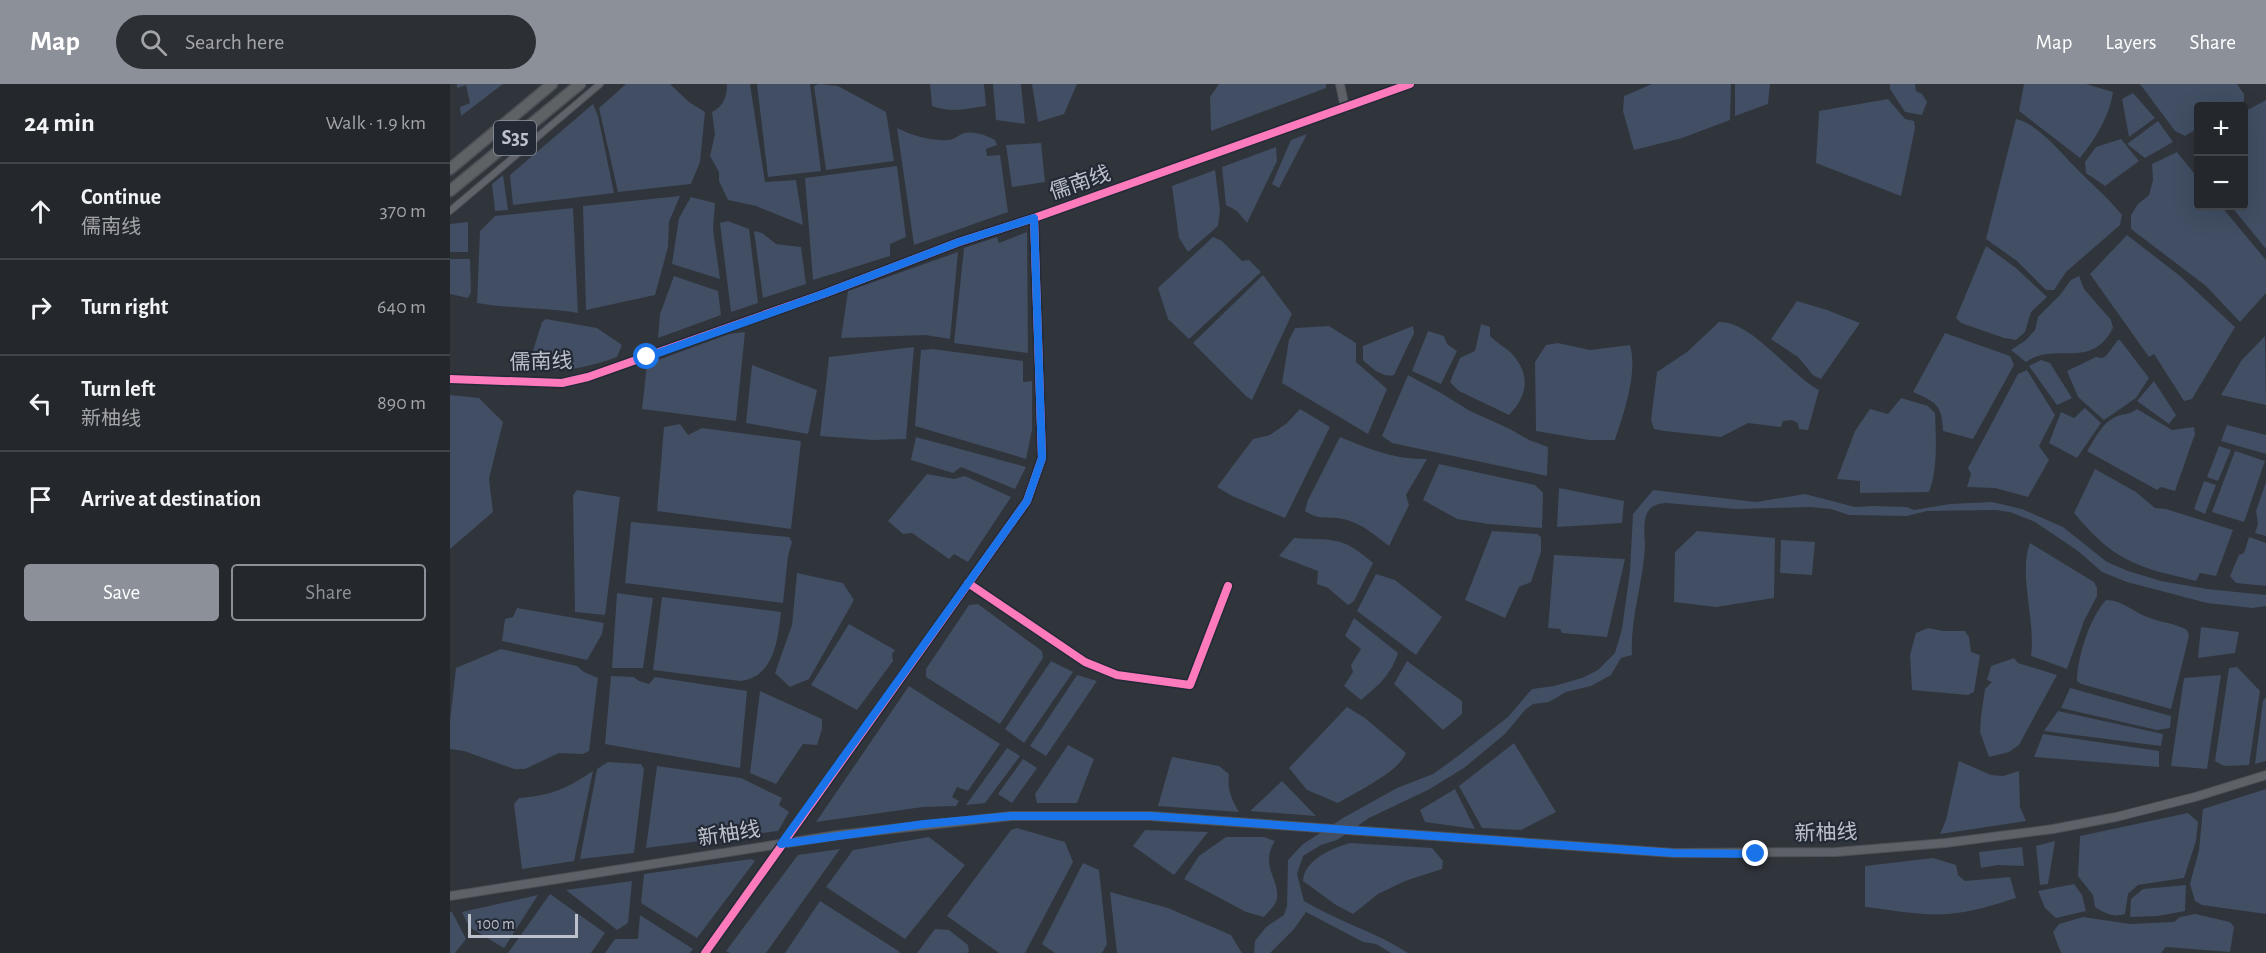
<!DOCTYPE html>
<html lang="en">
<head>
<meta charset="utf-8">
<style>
	body { margin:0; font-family:"Alegreya Sans","Noto Sans SC",sans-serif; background:#2c2f34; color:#f1f3f6 }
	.controls { position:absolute; right:18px; top:18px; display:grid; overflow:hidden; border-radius:6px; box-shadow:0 6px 24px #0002 }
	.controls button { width:54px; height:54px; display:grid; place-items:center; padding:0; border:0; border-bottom:2px solid #414448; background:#24272c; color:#f1f3f6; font:30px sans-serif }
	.scale { position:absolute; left:18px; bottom:15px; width:110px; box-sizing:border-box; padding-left:6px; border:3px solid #bcc1cb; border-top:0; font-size:16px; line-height:21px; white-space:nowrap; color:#bcc1cb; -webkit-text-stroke:4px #232a36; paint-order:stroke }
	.stop { position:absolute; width:18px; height:18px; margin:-14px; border:4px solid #1a73e8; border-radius:50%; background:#fff }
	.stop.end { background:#1a73e8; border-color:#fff; box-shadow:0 2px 6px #0008 }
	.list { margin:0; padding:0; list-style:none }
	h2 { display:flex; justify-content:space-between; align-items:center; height:78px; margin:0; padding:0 24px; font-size:26px }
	h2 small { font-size:20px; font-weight:400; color:#a3a5a9 }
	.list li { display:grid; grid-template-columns:39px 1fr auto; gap:18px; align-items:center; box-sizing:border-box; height:96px; padding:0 24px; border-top:2px solid #414448 }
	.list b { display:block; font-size:22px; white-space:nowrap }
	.list p { margin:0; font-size:20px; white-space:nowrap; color:#a3a5a9 }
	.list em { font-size:20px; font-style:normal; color:#a3a5a9 }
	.actions { display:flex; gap:12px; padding:18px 24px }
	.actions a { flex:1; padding:14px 0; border:2px solid #8b9099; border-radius:6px; text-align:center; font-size:21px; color:#8b9099 }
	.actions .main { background:#8b9099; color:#fff }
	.icon { flex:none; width:33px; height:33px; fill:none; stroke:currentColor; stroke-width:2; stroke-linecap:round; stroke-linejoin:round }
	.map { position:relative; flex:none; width:1816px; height:869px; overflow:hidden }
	header { display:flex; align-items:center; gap:36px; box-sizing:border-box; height:84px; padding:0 30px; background:#8b9099; color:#fff }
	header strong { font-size:28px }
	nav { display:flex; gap:33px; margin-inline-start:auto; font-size:21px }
	.search { width:420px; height:54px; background:#2c2f34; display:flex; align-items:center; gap:15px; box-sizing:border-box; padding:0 21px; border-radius:33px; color:#a3a5a9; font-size:22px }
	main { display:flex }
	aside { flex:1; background:#24272c }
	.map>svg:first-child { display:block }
	.water { fill:#414e63 }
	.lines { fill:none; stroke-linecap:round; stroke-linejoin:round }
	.street-casing { stroke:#4c4f54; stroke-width:8 }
	.secondary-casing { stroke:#4c4f54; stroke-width:10 }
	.highway-casing { stroke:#4c5157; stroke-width:13 }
	.street { stroke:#60636a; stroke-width:6 }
	.secondary { stroke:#5e6268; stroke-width:8 }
	.highway { stroke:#5f6264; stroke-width:10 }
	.cycleway-casing { stroke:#232a36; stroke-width:11 }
	.cycleway { stroke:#fd7abc; stroke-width:8 }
	.route { stroke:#1a73e8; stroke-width:8 }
	.labels { text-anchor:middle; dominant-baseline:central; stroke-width:4.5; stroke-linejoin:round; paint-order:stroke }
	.shield { fill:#232a36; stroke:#8e949e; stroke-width:1.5 }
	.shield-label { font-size:20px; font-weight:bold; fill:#bcc1cb }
	.street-label { font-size:21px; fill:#bcc1cb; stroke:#232a36 }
</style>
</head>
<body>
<header>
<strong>Map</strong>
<div class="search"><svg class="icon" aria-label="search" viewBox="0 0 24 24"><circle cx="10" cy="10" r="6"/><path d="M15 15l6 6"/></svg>Search here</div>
<nav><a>Map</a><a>Layers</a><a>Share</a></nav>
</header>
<main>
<aside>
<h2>24 min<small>Walk · 1.9 km</small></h2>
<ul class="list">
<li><svg class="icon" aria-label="ahead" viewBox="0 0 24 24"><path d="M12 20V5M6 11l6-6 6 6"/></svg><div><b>Continue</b><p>儒南线</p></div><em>370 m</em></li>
<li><svg class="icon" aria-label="right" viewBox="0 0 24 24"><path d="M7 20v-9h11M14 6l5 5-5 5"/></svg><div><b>Turn right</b></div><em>640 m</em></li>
<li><svg class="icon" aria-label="left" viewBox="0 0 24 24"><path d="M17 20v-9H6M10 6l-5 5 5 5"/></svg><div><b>Turn left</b><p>新柚线</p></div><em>890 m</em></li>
<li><svg class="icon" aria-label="arrive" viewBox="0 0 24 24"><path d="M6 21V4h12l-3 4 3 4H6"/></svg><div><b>Arrive at destination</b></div></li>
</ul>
<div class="actions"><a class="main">Save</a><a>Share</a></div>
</aside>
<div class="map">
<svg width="1816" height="869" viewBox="0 0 1816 869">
	<rect width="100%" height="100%" fill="#30343b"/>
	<!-- water -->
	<path class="water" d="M7,0H53L11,32L10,23L20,19L16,1L7,4Z
		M176,0H220L239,18L255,28L250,78L241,100L168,108L149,24Z
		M277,0H300L315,98L346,96L353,141L306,122L278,116L269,97V88L260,72L265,50L262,28C274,23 277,11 277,0Z
		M307,0H360L371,87L318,93Z
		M369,0L388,2L436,28L444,77L376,86L364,2Z
		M480,0H534L536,22C517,25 500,29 482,22Z
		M543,0H571L575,40L546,36Z
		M582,0H627L614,30L588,38Z
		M769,0H876V4L761,47L760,13Z
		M1202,0H1281L1280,36L1232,54L1184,66L1173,27L1174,12Z
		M1285,0H1320L1318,20L1285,32Z
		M1440,0H1465L1466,7L1472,10L1477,18L1472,31L1455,28L1440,5Z
		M1574,0H1636L1663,8C1660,31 1645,56 1630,74L1569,27Z
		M1690,0H1787L1794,10V17L1785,22H1748V44L1735,52L1725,47Z
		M1683,9L1705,34L1679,53L1672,15Z
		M1438,15L1455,35L1464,37L1465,44L1451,112L1366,79L1369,27Z
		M1816,16V165L1781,122H1794V28Z
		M143,20L148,32L164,109L63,121L60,91Z
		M1566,35C1586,39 1609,66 1623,81C1640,99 1657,112 1672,131L1670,141L1616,188L1604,206H1596L1567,177L1536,155Z
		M1708,37L1723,58L1695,74L1677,60Z
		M447,44C463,52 481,57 499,56C505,55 507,52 512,50C523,46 535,51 545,56L547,61L536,65L537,72L550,71L558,128L464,161Z
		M857,50L829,104L822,100L841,56Z
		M1671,55L1689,77L1655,102L1636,89L1635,78L1646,63Z
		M591,59L595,98L562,103L556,61Z
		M826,63L827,77L797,139L787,127L776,121L772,83Z
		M1727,68L1748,94V122H1771L1816,176V209L1790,238L1756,202L1681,145V131L1688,120L1699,111L1703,96L1702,80Z
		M447,82L456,153L440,160V172L363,196L355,94Z
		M765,86L770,126L768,142L738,168L729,154L722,102Z
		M53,91L58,126L45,127L42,100Z
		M230,112L219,138L218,163L205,211L136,226L133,122Z
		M241,113L265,119L263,146L270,195L222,180L229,134Z
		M123,124L128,229C94,223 60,225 27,219L30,147L45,132Z
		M278,137L299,145L308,219L281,228L270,139Z
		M18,138V168H0V140Z
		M304,147L312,149L326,160L351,163L356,200L313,214Z
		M577,148L578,269L504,259L514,164L547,153L549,159Z
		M1677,151L1730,192L1785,243L1742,315L1734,317L1704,270L1699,273L1640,190Z
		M763,153L772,157L792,177L799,176L811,188L739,255L718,235L708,204Z
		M1536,162L1566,184L1597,213L1581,228L1575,248L1566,256L1554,254L1511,239L1506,234Z
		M508,168L500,255L475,251L391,254L398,207Z
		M0,175H20L21,208L18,214L0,210Z
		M813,191L842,230L802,316L797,313L743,259Z
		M224,192L268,207L271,231L208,254L210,230Z
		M1629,192L1634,205L1661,236L1663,244C1641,287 1606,257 1576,278L1561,266L1576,256L1585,246L1588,233L1610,211L1621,196Z
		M1347,217L1377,226L1410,239L1371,295L1363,291L1348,273L1321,255Z
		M96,235L147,244L172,261L167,273C134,285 112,288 77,286L92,238Z
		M1269,238C1302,237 1339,290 1369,306L1358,346L1349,345L1348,339L1342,336L1333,337L1331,343L1298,339L1271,353L1214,347L1204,345L1201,336L1207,288L1237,268Z
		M1031,240L1040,243V252C1046,258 1053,262 1059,267C1081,288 1079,311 1059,331L1009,307L1000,298L1010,274L1025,267Z
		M879,242L906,259V278L937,305L918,350L832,299L839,256L845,244Z
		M963,242L964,249L944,291C932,294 922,284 913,276V262Z
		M978,247L994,252L997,260L1007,267L991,300L962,287Z
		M295,248L286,337L192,325L197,280L279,250Z
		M1495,249L1560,272L1564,281L1523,355L1493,347C1492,321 1486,318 1463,308Z
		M1815,252L1816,321L1771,311L1791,277Z
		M1668,256H1670L1699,294L1686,314L1654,336L1628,313L1617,287L1646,273L1652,274L1656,272Z
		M1108,259L1140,266L1180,261C1188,289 1174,329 1165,356H1139L1086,347L1085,278L1096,261Z
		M464,263L456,355L423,356L370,352L379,273Z
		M482,265L573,277V298L582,297V346L576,375L465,342L471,266Z
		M1591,276L1600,279L1622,314L1607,321L1579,282Z
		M302,281L367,306L358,350L296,339Z
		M1577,286L1605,331L1589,362L1599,376L1578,413L1545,404L1517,403L1521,390L1518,384L1568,290Z
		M958,291L991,309L1020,327L1060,345L1079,356L1098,363L1097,392L942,359L932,352Z
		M1704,297L1726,331L1719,340L1687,317Z
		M0,311L29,314L53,338L39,395L43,428L0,465Z
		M1451,314L1478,322L1485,329C1486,354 1488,385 1479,408L1410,409V397L1387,395L1405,347L1420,325L1438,330Z
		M1635,324L1651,339L1627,374L1599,359L1611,328L1624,334Z
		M850,325L880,343L835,434L782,412L767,403L803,355L820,351L837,339Z
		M1687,325L1722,346L1744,343L1745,350L1725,407L1711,403L1707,406L1637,367C1645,355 1651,340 1665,333C1674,329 1677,332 1687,325Z
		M230,340L238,351L252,344L351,357L341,445L207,427L214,343Z
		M1777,341L1816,351V370L1771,357Z
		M466,353L576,383L565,405L511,383L503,389L461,376Z
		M890,353C919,365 945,376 977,375L956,411L959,421L939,462C926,452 914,441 897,436C882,431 870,438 855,427L858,416Z
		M1769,362L1781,366L1768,397L1757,393Z
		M1785,367L1815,377L1794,438L1762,428Z
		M989,380L1085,401L1093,409L1092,444L1038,440L1007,435L973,416Z
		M1645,385L1686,408L1705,424L1716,425L1783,446L1766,492L1750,489L1746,497C1723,491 1699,487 1678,476C1657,466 1639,447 1624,429Z
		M477,390L504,395L515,392L561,413L518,478L504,470L499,475L462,449L453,450L438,437Z
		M1754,397L1766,401L1755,430L1744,425Z
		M1816,398V452L1805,449L1808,440L1806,427Z
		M1109,404L1174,417L1172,439L1107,443Z
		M127,406L170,413L155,531L125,528L123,411Z
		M1203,406L1306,418L1355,410L1405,423L1423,422L1457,423L1464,426L1500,420L1542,418L1572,425L1613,443L1657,478L1678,487L1711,497L1757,505L1816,511V522L1803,524L1757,519L1677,498L1652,488L1628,467L1585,438L1560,428L1545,426L1477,427L1457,432L1399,431L1381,425L1360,423L1287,425L1216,419C1209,420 1204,420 1199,426C1192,436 1195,452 1195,463C1193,500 1180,534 1182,571L1171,574L1161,591L1141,602L1116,608L1099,618L1083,620L1075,626L1055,650L1014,684L978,706L919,734L887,756L871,761L853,772L847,790L854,817C887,837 926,848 958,869H941L926,860L913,858L856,828L844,845L820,869H804L805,857L816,843L834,831L837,822L838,776L853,760L893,734L947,704L983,690L1008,672L1058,633L1082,605L1104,602L1132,594L1148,586L1165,569L1172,545L1180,487L1183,430Z
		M181,438L339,453L342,458L338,472L333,519L175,499Z
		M1042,447L1087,450L1091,453V468L1081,498L1069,503L1055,534L1015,516Z
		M1247,447L1325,454L1324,514L1266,523L1224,518L1225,468Z
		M1799,453L1816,459V502L1786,499L1780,492L1789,471L1794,469Z
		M844,454C861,456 880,453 896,460C905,464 915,472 923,479L904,517L898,521L878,504L867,500L868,487L829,472Z
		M1331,456L1365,458L1362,491L1330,489Z
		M1580,459L1644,498L1647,504V512L1634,537L1617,585L1581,572C1586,536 1568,491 1580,459Z
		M1104,471L1175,475L1157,553L1112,549L1110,545L1098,544Z
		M347,489L393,499L404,516L359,595L340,603L325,589L342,541Z
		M926,490L945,496L992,533L966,571L907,527Z
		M167,509L203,514L193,584H162Z
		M212,513L331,528C328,555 324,594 290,597L203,586Z
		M1656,516C1673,516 1684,529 1700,534C1713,539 1725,539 1737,546L1739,552L1721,625L1631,600L1627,597C1627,574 1640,533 1656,516Z
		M528,520L592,567L593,574L550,640L476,593V585L519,521Z
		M67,524L154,539L152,550L137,576L52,557L55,535L63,533Z
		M904,534L948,569C941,591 928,602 911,616L894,602L903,588L901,581L911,565L895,552Z
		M399,540L445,566L442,570L443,577L407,626L361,601Z
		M1751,543L1789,548L1785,569L1748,574Z
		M1478,544L1493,547H1515L1519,553L1521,568L1530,571L1524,608L1518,611L1462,606L1460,571L1466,549Z
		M51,565L127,582L134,588L148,594L139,667L133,670L109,669L75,685H64L14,667L0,665V637L6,584Z
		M1564,574L1568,579L1607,591L1569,661L1559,668L1539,673L1530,648L1531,632L1535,605L1542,598L1537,596L1541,582Z
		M601,577L623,588L574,659L555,645Z
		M957,577L1012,617V630L993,646L944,600Z
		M1787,583L1810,607L1799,681L1774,682L1765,677L1779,584Z
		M627,591L647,597L596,672L580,662Z
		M1771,591L1757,685L1721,682L1734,594Z
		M161,592L184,593L189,597L199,600L205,593L297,607L290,684L155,660Z
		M459,602L550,660L518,707L507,703L502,713L509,717L506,722L473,723L366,738Z
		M1620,604L1721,632L1720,644L1707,646L1611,624Z
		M310,607L372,635V645L367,661L353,660L326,700L300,689Z
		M1816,613V677L1805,680L1813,617Z
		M897,623L915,634L956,669C949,688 906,708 888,719L857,706L839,684Z
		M1608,627L1713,650L1711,662L1594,647Z
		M1593,650L1709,667V683L1584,673Z
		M1064,659L1106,728L1071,746L1032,744L1009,702Z
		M618,661L644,675L627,719H587L585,710Z
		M557,664L570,672L535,719L516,721Z
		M722,673L769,682L779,690C777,704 781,715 789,728L708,722Z
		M573,675L587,684L562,719L548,710Z
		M1509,677L1541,691L1553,692L1569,687L1570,723L1576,737L1490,750L1496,736Z
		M158,678L191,680L194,685L184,769L130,775L147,685Z
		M207,682L291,694L332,714L329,721L339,728L328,747L196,764Z
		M143,687L124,777L72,785L64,720L69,714C103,711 115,705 143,687Z
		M832,697L866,732L800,727Z
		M1005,705L1025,745L975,738L970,726Z
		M1816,705V830L1752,821L1745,817L1740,800L1749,766L1753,725Z
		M1738,729L1748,738L1746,757L1734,794L1688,801L1678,810L1675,830C1663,834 1655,829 1645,823L1643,811L1628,792L1630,752Z
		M567,744L615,758L623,778L575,869H549L497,832L561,746Z
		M695,746L758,748L724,791L683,762Z
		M479,753L515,781L455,855L376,803L403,766Z
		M776,753H814L825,757C808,783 833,798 826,818C824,823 818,828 814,833L796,828L734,795L749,772Z
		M1605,757L1598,800L1590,801L1586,762Z
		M900,759L982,764L993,777L992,785L955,797L928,810L903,830L886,821L853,797C854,776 882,764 900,759Z
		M1572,763L1574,782L1548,781L1531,784L1529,768Z
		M390,765L316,869H280L276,867L348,771Z
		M1483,774L1506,781L1508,791L1515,797L1560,793L1566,814C1544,821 1522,828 1498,830C1471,832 1442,826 1415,823V782Z
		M301,775L305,777L247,854L191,819L194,790Z
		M633,779L649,786L657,860L652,869H605L592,860Z
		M182,797L178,839L167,846L116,806Z
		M1624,800L1632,811L1636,827L1606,834L1595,824L1588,807Z
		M1736,801L1735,827L1708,832L1680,833L1681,815L1693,805Z
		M660,808L718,824L781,851L792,869H667Z
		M100,810L155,849L141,869H58Z
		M88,811L54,864L19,843L12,828Z
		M370,817L450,868L449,869H335Z
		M0,828H2L16,855L5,869H0Z
		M1745,830L1780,838L1784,843L1780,868L1716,863L1711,869H1611L1603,848L1609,840L1633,833L1680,840L1724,838L1730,833Z
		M190,831L243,865L240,869H155L165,855H188Z
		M485,845L499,846L518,861L519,867L517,869H467Z"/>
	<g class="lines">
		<defs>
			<path id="street" d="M0,127L150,0
				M518,499L635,578L667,591L740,601L778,502"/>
			<path id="secondary" d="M890,0L895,24
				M0,295L112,299L138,293L376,209L509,158L584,134L960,0
				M0,812L387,751L561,732H700L1224,769L1386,768L1495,759L1603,745L1666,733L1745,713L1816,691
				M255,869L577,417L592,374L584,134"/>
			<path id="highway" d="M0,85L102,0
				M0,107L130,0"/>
		</defs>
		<!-- street casing -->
		<use href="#street" class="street-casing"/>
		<!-- secondary casing -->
		<use href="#secondary" class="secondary-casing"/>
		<!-- highway casing -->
		<use href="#highway" class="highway-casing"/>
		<!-- street -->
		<use href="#street" class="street"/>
		<!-- secondary -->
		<use href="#secondary" class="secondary"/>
		<!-- highway -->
		<use href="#highway" class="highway"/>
		<defs>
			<path id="cycleway" d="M0,295L112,299L138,293L376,209L509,158L584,134L960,0
				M518,499L635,578L667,591L740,601L778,502
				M255,869L577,417L592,374L584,134"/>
		</defs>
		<!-- cycleway casing -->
		<use href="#cycleway" class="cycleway-casing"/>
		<!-- cycleway -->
		<use href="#cycleway" class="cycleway"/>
	</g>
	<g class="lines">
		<!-- route -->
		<path class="route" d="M197,273L376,209L509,158L584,134L592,374L577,417L331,760L474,740L561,732H700L1224,769L1306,770"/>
	</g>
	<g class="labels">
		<!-- shield labels -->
		<rect class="shield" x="44" y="37" width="42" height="34" rx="4.5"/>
		<g class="shield-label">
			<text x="65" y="54">S35</text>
		</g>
		<!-- street labels -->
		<g class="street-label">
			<text transform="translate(630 99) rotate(-19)">儒南线</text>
			<text transform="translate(91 278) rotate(-2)">儒南线</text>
			<text transform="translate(1376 749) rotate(-2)">新柚线</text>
			<text transform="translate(279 750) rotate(-9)">新柚线</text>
		</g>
	</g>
</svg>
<div class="controls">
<button>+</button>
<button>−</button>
</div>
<div class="scale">100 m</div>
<div class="stop" style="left:197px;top:273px"></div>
<div class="stop end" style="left:1306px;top:770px"></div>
</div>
</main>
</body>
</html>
